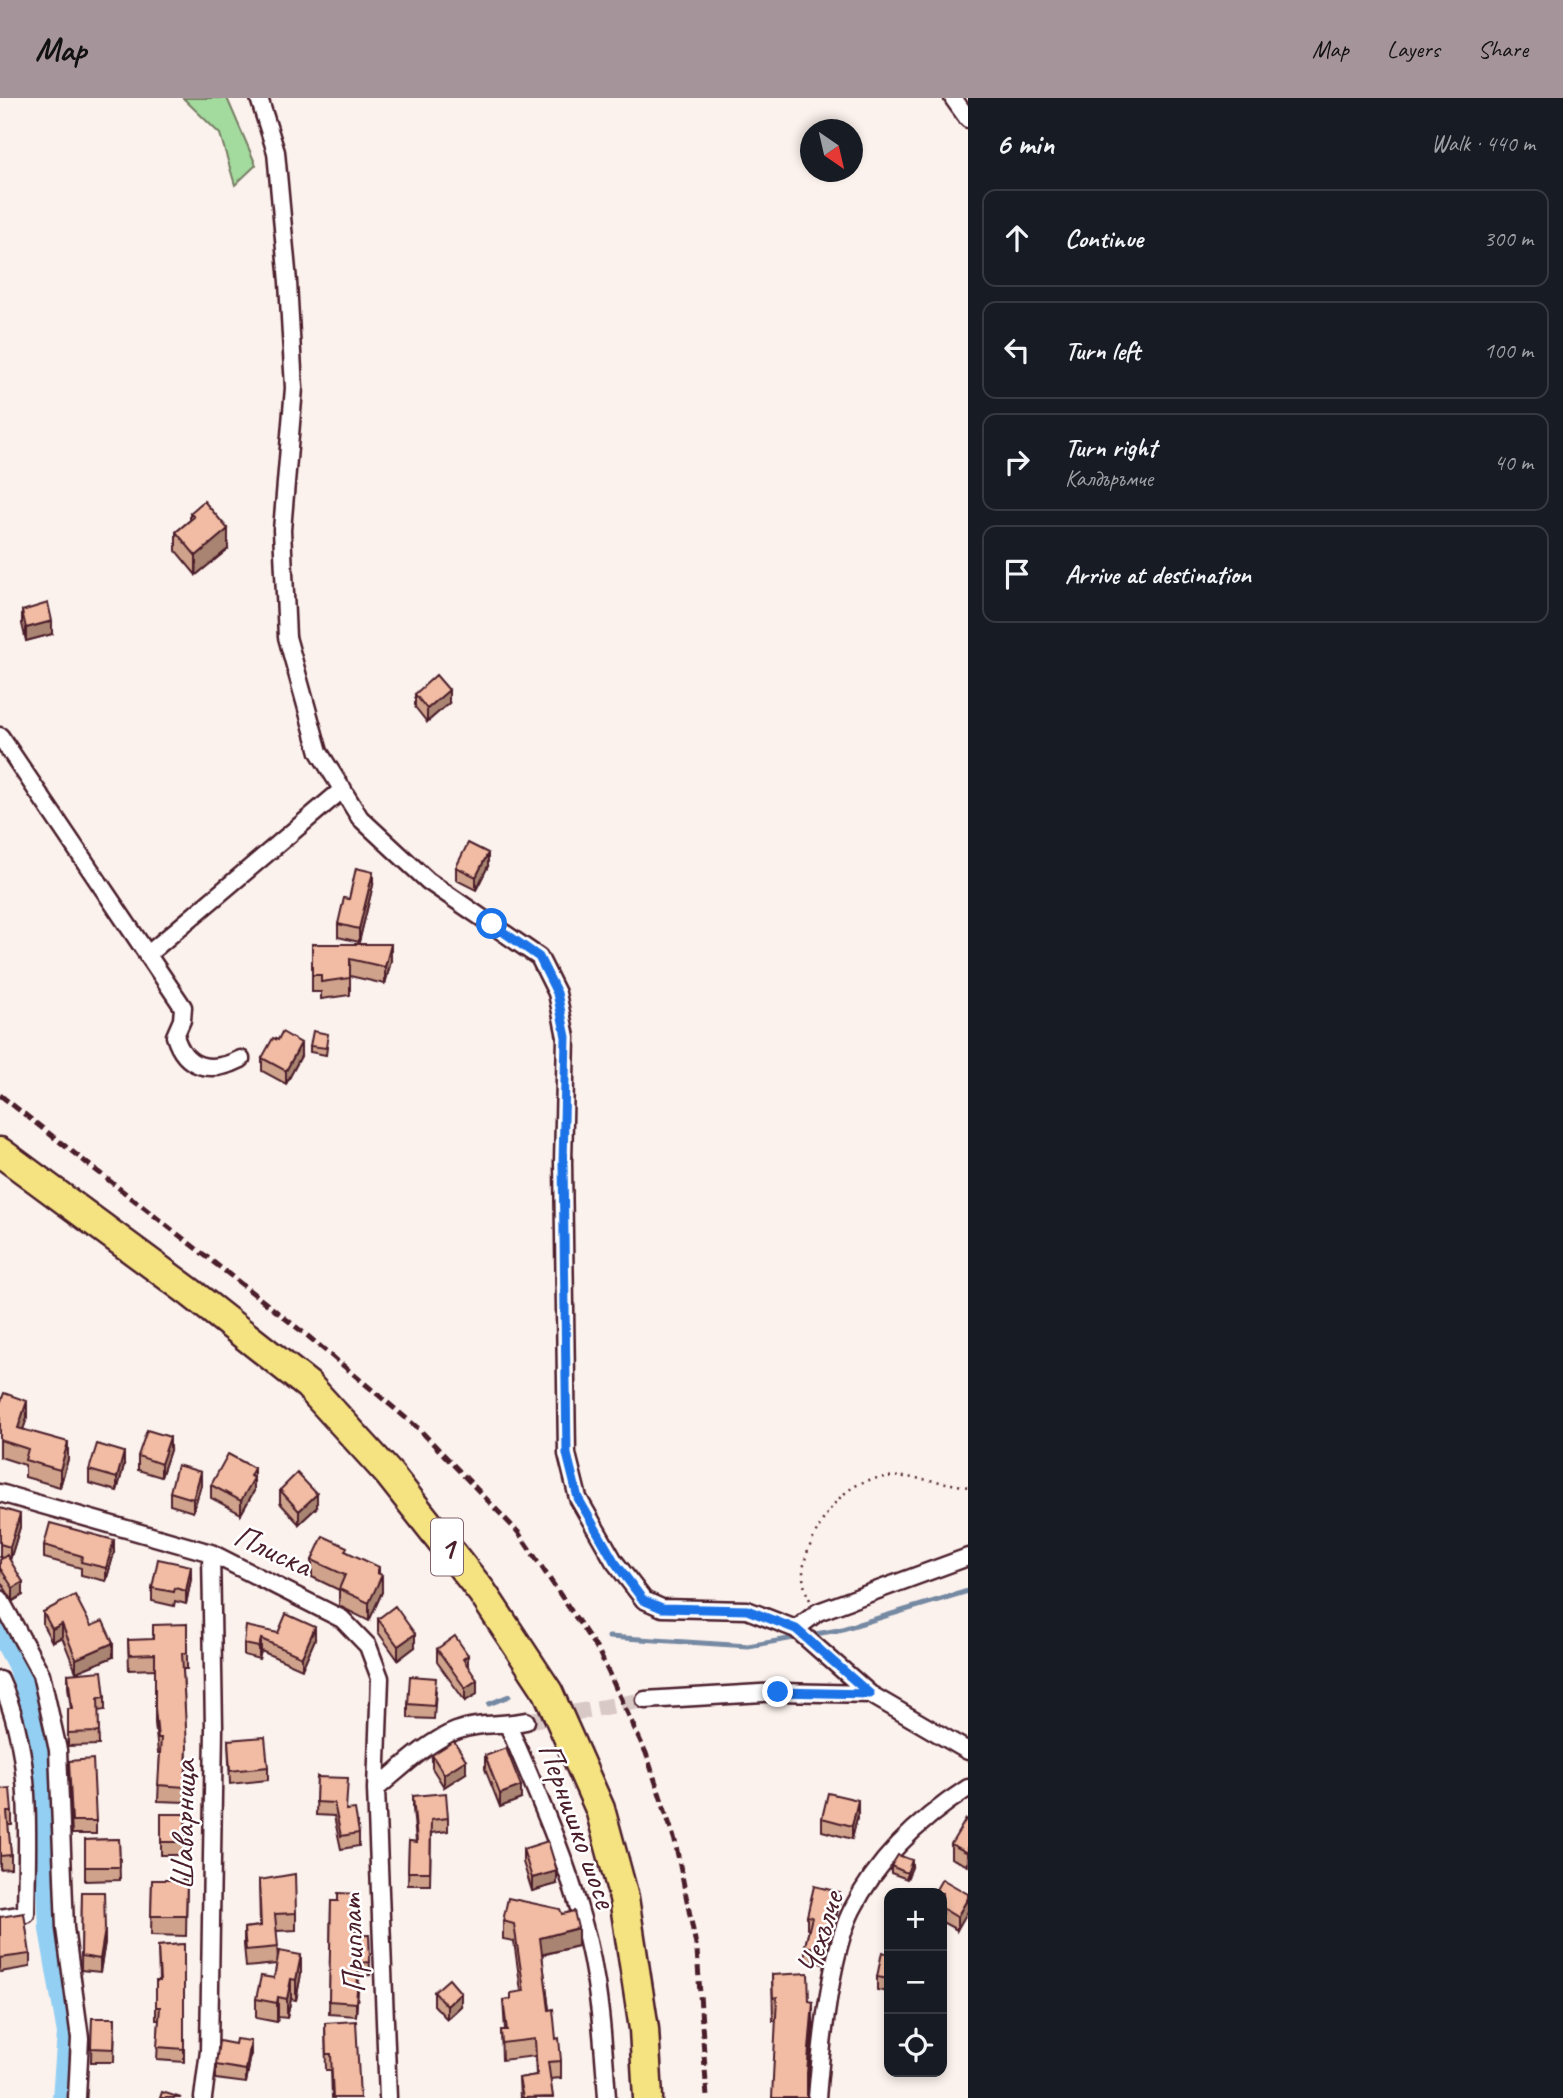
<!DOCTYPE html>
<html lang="en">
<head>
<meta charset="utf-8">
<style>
	body { margin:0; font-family:Caveat,sans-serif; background:#242831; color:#f1f3f6 }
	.controls { position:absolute; right:21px; bottom:21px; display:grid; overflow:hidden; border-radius:14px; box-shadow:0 4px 10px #0003 }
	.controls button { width:63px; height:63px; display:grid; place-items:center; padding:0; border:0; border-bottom:2px solid #363941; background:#171b24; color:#f1f3f6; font:35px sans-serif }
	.compass { position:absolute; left:800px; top:21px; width:63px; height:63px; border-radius:50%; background:#171b24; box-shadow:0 4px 10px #0003; rotate:146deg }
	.stop { position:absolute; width:21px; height:21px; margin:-16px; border:5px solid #1a73e8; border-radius:50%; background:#fff }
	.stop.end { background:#1a73e8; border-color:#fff; box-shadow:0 2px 7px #0008 }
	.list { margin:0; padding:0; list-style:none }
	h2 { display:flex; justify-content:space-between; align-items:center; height:91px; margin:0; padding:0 28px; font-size:30px }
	h2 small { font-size:23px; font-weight:400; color:#9ea1a6 }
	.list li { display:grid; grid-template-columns:46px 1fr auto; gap:21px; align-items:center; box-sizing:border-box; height:98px; margin:0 14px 14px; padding:0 14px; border:2px solid #363941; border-radius:14px }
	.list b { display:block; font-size:26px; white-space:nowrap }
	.list p { margin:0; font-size:23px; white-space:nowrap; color:#9ea1a6 }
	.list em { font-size:23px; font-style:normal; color:#9ea1a6 }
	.icon { flex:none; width:38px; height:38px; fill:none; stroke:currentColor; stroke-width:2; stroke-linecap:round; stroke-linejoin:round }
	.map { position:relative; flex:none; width:968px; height:2000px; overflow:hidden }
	header { display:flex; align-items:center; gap:42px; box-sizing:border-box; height:98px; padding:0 35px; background:#a6949b; color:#111 }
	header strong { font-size:33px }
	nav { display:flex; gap:38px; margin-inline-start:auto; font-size:24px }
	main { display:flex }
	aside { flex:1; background:#171b24 }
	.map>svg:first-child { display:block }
	.green { fill:#a3da9e; stroke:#767c64; stroke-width:2 }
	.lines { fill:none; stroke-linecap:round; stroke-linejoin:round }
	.stream { stroke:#7689a3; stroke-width:5 }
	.river { stroke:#93cff3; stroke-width:30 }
	.street-tunnel { stroke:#d8c8c6; stroke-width:16; stroke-dasharray:16 8; stroke-linecap:butt }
	.street-casing { stroke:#4a1f2b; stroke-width:21 }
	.highway-casing { stroke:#4a1f2b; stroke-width:33 }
	.path { stroke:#4a1f2b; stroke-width:2.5; stroke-dasharray:2 5; stroke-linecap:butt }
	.street { stroke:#fff; stroke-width:16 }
	.highway { stroke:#f5e382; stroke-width:28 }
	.rail { stroke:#4a1f2b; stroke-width:5; stroke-dasharray:10 5; stroke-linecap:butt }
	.wall { fill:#cfa28c; stroke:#4a1f2b; stroke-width:2 }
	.shaded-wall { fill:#a98472; stroke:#4a1f2b; stroke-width:2 }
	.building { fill:#f1bca3; stroke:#4a1f2b; stroke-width:2 }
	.route { stroke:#1a73e8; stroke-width:9 }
	.labels { text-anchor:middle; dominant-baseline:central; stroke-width:5; stroke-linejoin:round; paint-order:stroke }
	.shield { fill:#fff; stroke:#80626b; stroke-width:2 }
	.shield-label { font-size:32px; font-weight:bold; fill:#4a1f2b }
	.street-label { font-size:33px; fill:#4a1f2b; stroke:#fff }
</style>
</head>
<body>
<header>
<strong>Map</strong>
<nav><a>Map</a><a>Layers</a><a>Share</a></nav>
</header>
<main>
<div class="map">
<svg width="968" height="2000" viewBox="0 0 968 2000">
	<rect width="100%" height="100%" fill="#fcf2ed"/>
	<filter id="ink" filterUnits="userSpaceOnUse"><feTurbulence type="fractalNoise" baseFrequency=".0143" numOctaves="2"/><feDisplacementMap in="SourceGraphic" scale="14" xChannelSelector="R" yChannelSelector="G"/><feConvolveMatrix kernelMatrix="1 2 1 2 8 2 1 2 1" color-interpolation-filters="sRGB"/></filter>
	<g filter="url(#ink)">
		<!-- green -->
		<path class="green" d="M183,0H227L256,67L235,87L220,36Z"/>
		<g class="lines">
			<!-- stream -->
			<path class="stream" d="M809,1537L839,1532L968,1493
				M609,1539L748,1548L800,1539
				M489,1606L509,1598"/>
			<!-- river -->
			<path class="river" d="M0,1525L21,1564L34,1600L45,1652L54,1831L72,1935L67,2000"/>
			<!-- street-tunnel -->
			<path class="street-tunnel" d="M526,1623L645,1602"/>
			<defs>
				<path id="street" d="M259,0L276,54L288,184L294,290L282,432L287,539L319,654L360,720L428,783L539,859L557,895L566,939L563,1064L567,1356L578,1400L614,1463L644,1502L662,1510L747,1512L796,1531L870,1596
					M953,0L968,21
					M0,638L183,909L182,922L175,938C185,971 211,976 241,961
					M147,857L343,691
					M0,1395L211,1455L342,1521L368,1548L380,1580L376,1691L388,2000
					M0,1501L41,1576L58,1652L65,1830L80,1940L77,2000
					M796,1531L818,1514L968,1459
					M0,1582C34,1655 27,1738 26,1816L0,1820
					M645,1602L778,1594L870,1596L968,1653
					M508,1627C535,1691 564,1754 582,1821C599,1879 603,1940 607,2000
					M376,1691C400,1671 427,1644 456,1633C479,1624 503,1628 526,1623
					M203,2000L209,1953L214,1630L211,1455
					M817,2000C821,1950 830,1855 852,1812C878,1760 920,1721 968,1690"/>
				<path id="highway" d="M0,1054L191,1195L308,1287L389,1376L482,1494L548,1594L600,1711L624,1800L644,1931L648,2000"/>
			</defs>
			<!-- street casing -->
			<use href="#street" class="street-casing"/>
			<!-- highway casing -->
			<use href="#highway" class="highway-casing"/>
			<!-- path -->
			<path class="path" d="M810,1502C798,1480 803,1463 813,1441C850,1361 895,1376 968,1389"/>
			<!-- street -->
			<use href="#street" class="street"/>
			<!-- highway -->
			<use href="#highway" class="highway"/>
			<!-- rail -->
			<path class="rail" d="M0,997L309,1239L419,1331L518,1434L599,1554L646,1655L675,1743L697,1852L707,2000"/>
		</g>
		<!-- wall -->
		<path class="wall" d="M190,415L228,451L196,477L176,453V434L190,422Z
			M22,513L52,536L26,543L22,526Z
			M415,596L449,605L427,624L415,609Z
			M488,768L476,792L456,782V769Z
			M373,787L359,844L338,839V826L349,801Z
			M312,846L391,863L385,886L350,878V897L321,901V894H312Z
			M278,942L301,958L286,986L262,973V960Z
			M328,942L326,957L310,954V948Z
			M0,1302L27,1320L23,1331L68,1361L60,1389L25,1379V1367L0,1359Z
			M170,1352L161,1379L138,1372V1358Z
			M124,1367L117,1393L89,1385V1372Z
			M254,1370V1393L241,1416L211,1400V1387Z
			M201,1387L193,1414L170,1407V1394Z
			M280,1392L317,1409L299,1426L280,1405Z
			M0,1410L20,1429L10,1462L23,1497L13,1503L0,1483V1462L3,1460L0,1459Z
			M44,1447L114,1455L106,1483L81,1477V1470L44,1460Z
			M347,1454L379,1476L382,1494L369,1523L339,1508V1492L312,1479V1462Z
			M191,1481L186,1506L175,1503L174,1508L152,1503V1490Z
			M43,1514L91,1528L113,1559L76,1574L62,1539L52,1544L43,1527Z
			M378,1521L415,1549L398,1562L378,1534Z
			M187,1526V1571H183L187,1665L185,1704L158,1703L160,1655H158L155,1625V1571L129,1572L128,1542H153Z
			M278,1535L315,1541L302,1571L261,1553L259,1561L244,1557V1546Z
			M437,1551L468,1569L477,1596L465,1603L437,1564Z
			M68,1576L105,1599V1612L98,1613L99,1647L68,1648V1611H71L68,1589Z
			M436,1593L434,1621L408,1620V1606Z
			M228,1642L268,1669V1682L230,1686Z
			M432,1657L466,1675L444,1689L432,1670Z
			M485,1658L521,1701L500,1709L485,1671Z
			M69,1676L96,1723V1736H72Z
			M317,1679L347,1712L359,1735V1748L341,1751L334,1718L316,1717Z
			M0,1691L12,1714V1727H8L11,1757V1770L0,1771Z
			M413,1698L448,1720V1733L431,1735L430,1787H408L409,1743L416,1744L413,1711Z
			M161,1716H185L186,1757H161Z
			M858,1716L852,1741L822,1733V1720Z
			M968,1722V1768L951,1760V1746Z
			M119,1741L120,1782L85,1783V1742Z
			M523,1751L557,1786L532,1793L523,1764Z
			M891,1768L912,1769L907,1781L891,1775Z
			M152,1782H187L186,1838L151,1837Z
			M259,1782L296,1815V1832L276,1833L278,1861L301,1876L296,1902L291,1901L287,1920L278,1919L277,1924L256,1920V1901L274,1880L277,1866L246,1869L244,1847V1830L260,1828Z
			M82,1794L105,1844L100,1874L81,1872Z
			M942,1795L968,1796L957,1832L942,1824Z
			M331,1803L357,1809L356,1838L369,1837L370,1877L359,1878L356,1918L329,1916Z
			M839,1807L824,1866L805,1862V1848L809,1832L807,1831V1818Z
			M562,1816L578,1848L542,1857L549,1912L561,1963V1980L550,1981L553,2000H520L519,1980L536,1977L535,1958L502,1962L501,1932H505L503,1902L511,1901L521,1893L514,1843L503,1841V1823Z
			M0,1819L30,1856V1869L0,1874Z
			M184,1846V1964L157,1962L159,1922H156V1883H159L158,1848Z
			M889,1856V1894L877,1892V1879Z
			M772,1877L809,1903L813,1927L807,2000L776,1923H773Z
			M434,1894L461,1908L447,1921L434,1907Z
			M92,1920H115L114,1964H91Z
			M325,1925L360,2000H332L331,1972H326Z
			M235,1946L251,1956L246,1985L216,1981V1967Z"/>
		<!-- shaded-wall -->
		<path class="shaded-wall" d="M228,431V451L196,477V458Z
			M52,523V536L26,543V530Z
			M449,592V605L427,624V611Z
			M488,755V768L476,792V779Z
			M373,774V787L359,844V831Z
			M391,846V863L385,886V869Z
			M301,945V958L286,986V973Z
			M27,1303V1320L18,1347V1330Z
			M170,1339V1352L161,1379V1366Z
			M68,1344V1361L60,1389V1372Z
			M124,1354V1367L117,1393V1380Z
			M254,1370V1393L241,1416V1403L250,1378Z
			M201,1374V1387L193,1414V1401Z
			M317,1396V1409L299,1426V1413Z
			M20,1416V1429L10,1462V1449Z
			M114,1442V1455L106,1483V1470Z
			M191,1468V1481L186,1506V1493Z
			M379,1469V1483L382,1477V1494L369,1523V1505Z
			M23,1484V1497L13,1503V1490Z
			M62,1526V1539L52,1544V1531Z
			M315,1529V1541L302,1571V1559Z
			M415,1536V1549L398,1562V1548Z
			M261,1541V1553L259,1561V1549Z
			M113,1545V1559L76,1574V1561Z
			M468,1557V1571L463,1561Z
			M477,1582V1596L465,1603V1590Z
			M466,1662V1675L444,1689V1676Z
			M521,1688V1701L500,1709V1696Z
			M858,1702V1716L852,1741V1728Z
			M912,1762V1769L907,1781V1775Z
			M557,1773V1786L532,1793V1780Z
			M839,1794V1807L824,1866V1852Z
			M968,1800V1813L957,1832V1819Z
			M578,1830V1848L540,1857V1840Z
			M105,1831V1844L100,1874V1861Z
			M301,1857V1876L296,1902V1882Z
			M359,1865V1878L356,1918V1905Z
			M291,1881V1901L287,1920V1901Z
			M461,1895V1908L447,1921V1908Z
			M278,1899V1919L277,1924V1905Z
			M813,1904V1927L807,1999V1975Z
			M251,1943V1956L246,1985V1972Z"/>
		<!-- building -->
		<path class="building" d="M204,403L228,431L196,458L176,434L194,419L190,415Z
			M48,505L52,523L26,530L22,513Z
			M436,577L449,592L427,611L415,596Z
			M468,745L488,755L476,779L456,769Z
			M356,770L373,774L359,831L338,826L344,800L349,801Z
			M312,846H391L385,869L350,861V880L321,884V877H312Z
			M313,933L328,936L326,950L310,948Z
			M282,934L301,945L286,973L262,960L273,940L278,942Z
			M4,1295L27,1303L18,1330L68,1344L60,1372L25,1362L28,1351L0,1342V1302L1,1303Z
			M147,1332L170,1339L161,1366L138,1358Z
			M97,1346L124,1354L117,1380L89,1372Z
			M228,1356L254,1370L250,1378L254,1380L241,1403L211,1387Z
			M177,1367L201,1374L193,1401L170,1394Z
			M297,1375L317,1396L299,1413L280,1392Z
			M0,1410L20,1416L10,1449L0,1446Z
			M50,1425L114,1442L106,1470L81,1464L82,1458L44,1447Z
			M323,1438L347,1449L345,1453L379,1469L377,1475L382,1477L369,1505L339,1491L345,1477L312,1462Z
			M7,1457L23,1484L13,1490L0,1470V1462Z
			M158,1461L191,1468L186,1493L175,1490L174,1494L152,1490Z
			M75,1497L91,1528L103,1523L113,1545L76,1561L62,1526L52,1531L43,1514Z
			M395,1508L415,1536L398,1548L378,1521Z
			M286,1516L315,1529L302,1559L261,1541L259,1549L244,1546L246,1528L278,1535Z
			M187,1526V1555H182L187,1649L185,1689L158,1687L161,1640H158L155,1610V1556L129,1557L128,1542L153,1541V1527Z
			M455,1538L468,1557L463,1561L477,1582L465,1590L437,1551Z
			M102,1573L105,1599L98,1600L99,1634L68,1635V1611H72L68,1576Z
			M410,1578L436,1580L434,1608L408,1606Z
			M265,1639L268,1669L230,1673L228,1642Z
			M454,1643L466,1662L444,1676L432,1657Z
			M506,1650L521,1688L500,1696L485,1658Z
			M93,1661L96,1723H72L69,1663Z
			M317,1679L348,1680L346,1712L355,1711L359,1735L341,1738L334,1705L316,1704Z
			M10,1690L12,1714H7L11,1757L0,1758V1691Z
			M446,1695L448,1720L431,1722L430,1774H408L409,1743L417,1744L413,1698Z
			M828,1695L858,1702L852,1728L822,1720Z
			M161,1716H185L186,1744H161Z
			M966,1721L968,1722V1755L951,1746Z
			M119,1741L120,1769H85V1742Z
			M548,1743L557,1773L532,1780L523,1751Z
			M898,1757L912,1762L907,1775L891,1768Z
			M295,1776L296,1815L275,1816L278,1849L246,1852L244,1830L261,1828L259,1782Z
			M942,1781L968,1796V1800L957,1819L942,1810V1795H934Z
			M152,1782H187L186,1818H151Z
			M814,1788L839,1794L824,1852L805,1848L812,1819L807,1818Z
			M82,1794H104L105,1831L100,1861L81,1858Z
			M338,1795L357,1796L355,1838L369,1837L370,1864L359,1865L356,1905L329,1903L331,1803H338Z
			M508,1800L560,1811L562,1816L574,1813L578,1830L540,1840L549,1912L553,1911L556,1941L559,1940L561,1963L548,1964L553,1999L523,2000L519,1980L537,1977L535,1941L502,1945L501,1932H507L503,1902L511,1901V1895L524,1893L514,1826L503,1823Z
			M24,1815L30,1856L0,1860V1819Z
			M184,1846V1951L157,1949L160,1909H156V1883H160L158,1848Z
			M279,1853L301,1857L296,1882L291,1881L287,1901L278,1899L277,1905L256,1901L261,1878L274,1880Z
			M882,1854L889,1856V1881L877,1879Z
			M808,1875L809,1903L813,1904L807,1975V2000H772L777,1899L773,1900L772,1877Z
			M449,1881L461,1895L447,1908L434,1894Z
			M92,1920H115L114,1951L91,1950Z
			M356,1923L360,2000H333L331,1956H326L325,1925Z
			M236,1941L251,1943L246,1972L216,1967L219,1943L235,1946Z
			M162,1994L181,2000H160Z"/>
	</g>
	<g class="lines" filter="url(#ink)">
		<!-- route -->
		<path class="route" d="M492,826L539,859L557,895L566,939L563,1064L567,1356L578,1400L614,1463L643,1502L662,1510L747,1512L796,1531L870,1596L778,1594"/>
	</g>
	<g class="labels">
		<!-- shield labels -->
		<rect class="shield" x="431" y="1420.5" width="32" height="57" rx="5"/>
		<g class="shield-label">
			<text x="447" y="1449">1</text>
		</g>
		<!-- street labels -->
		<g class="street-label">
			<text transform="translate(273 1452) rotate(25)">Плиска</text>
			<text transform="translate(183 1727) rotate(-89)">Шаварница</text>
			<text transform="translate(578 1727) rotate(70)">Пернишко шосе</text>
			<text transform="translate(820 1835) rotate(-72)">Чехълче</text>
			<text transform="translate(352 1846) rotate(-92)">Приплат</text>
		</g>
	</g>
</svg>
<div class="controls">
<button>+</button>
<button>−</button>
<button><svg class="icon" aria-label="locate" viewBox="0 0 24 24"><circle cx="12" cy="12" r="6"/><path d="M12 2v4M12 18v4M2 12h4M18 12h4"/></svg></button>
</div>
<svg class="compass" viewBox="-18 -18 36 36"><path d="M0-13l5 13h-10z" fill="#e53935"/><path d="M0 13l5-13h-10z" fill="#9ea1a6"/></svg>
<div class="stop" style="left:492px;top:826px"></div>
<div class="stop end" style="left:778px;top:1594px"></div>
</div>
<aside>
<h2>6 min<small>Walk · 440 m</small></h2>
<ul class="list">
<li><svg class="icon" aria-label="ahead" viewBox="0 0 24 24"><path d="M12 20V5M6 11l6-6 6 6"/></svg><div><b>Continue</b></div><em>300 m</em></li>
<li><svg class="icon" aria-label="left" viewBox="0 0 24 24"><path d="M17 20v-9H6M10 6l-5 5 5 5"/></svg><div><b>Turn left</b></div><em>100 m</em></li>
<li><svg class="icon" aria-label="right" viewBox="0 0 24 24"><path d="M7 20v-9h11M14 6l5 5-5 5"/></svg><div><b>Turn right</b><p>Калдъръмче</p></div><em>40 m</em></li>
<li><svg class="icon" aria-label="arrive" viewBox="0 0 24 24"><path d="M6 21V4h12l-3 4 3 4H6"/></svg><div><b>Arrive at destination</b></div></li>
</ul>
</aside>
</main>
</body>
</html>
